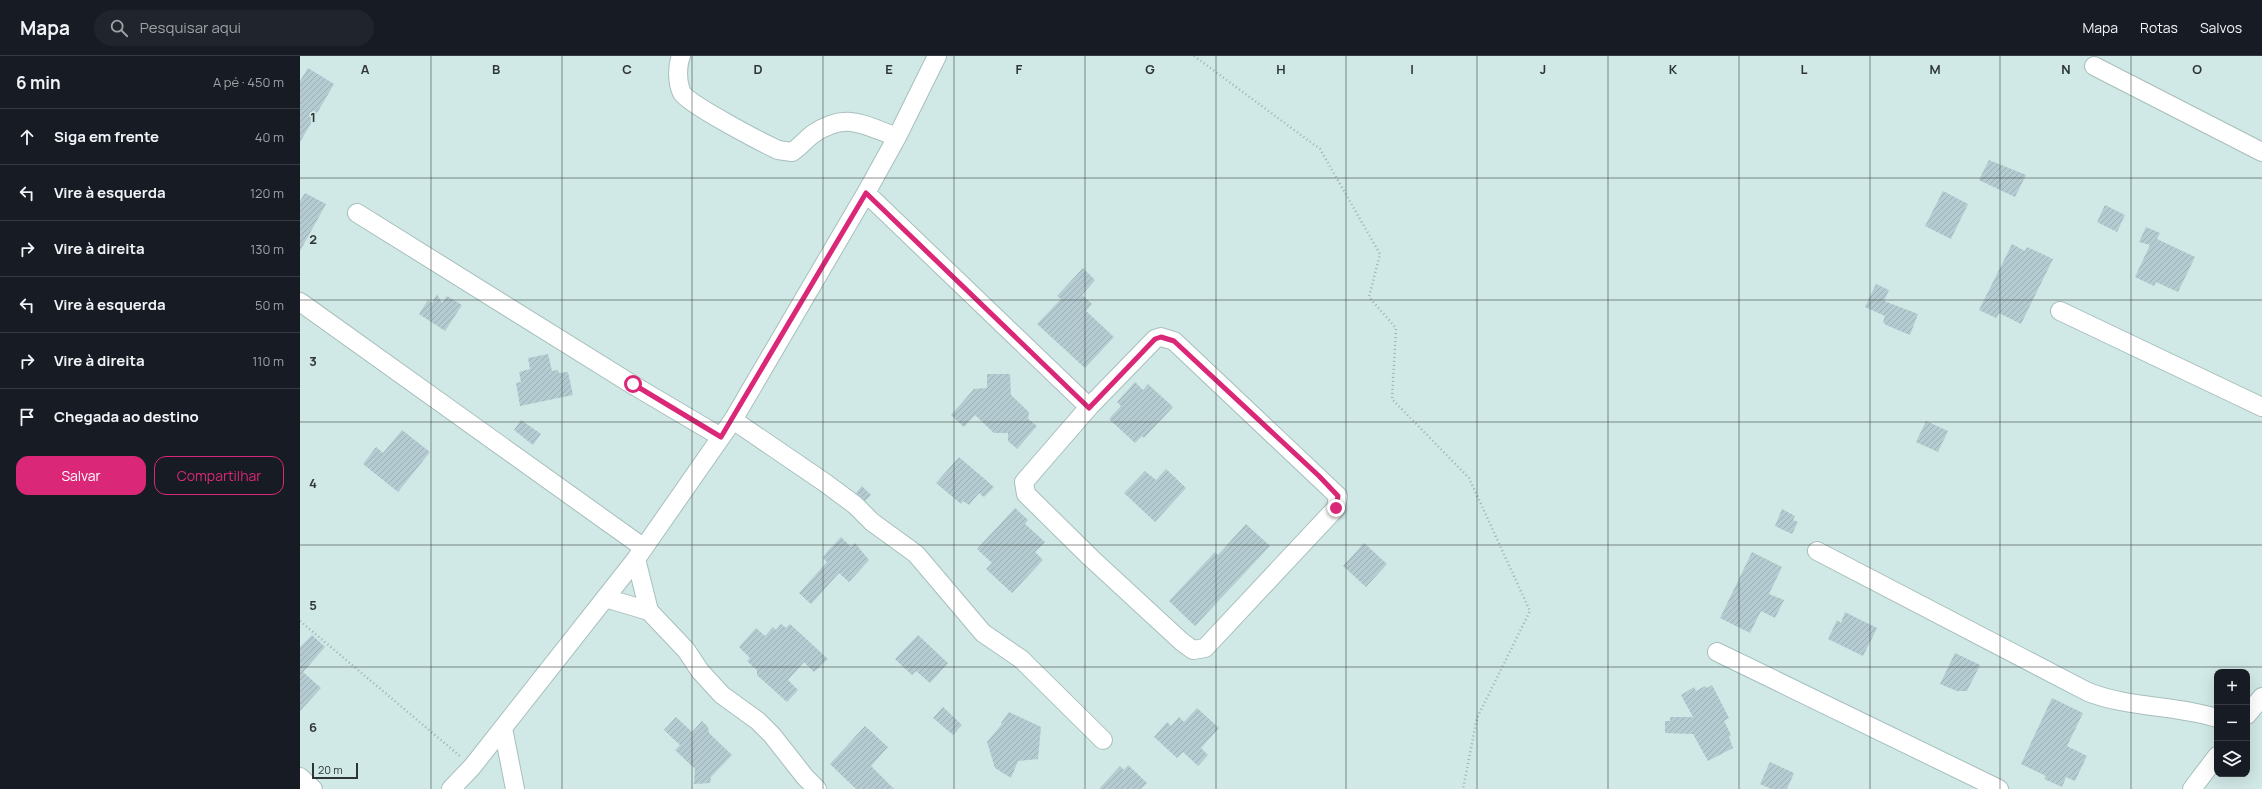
<!DOCTYPE html>
<html lang="pt">
<head>
<meta charset="utf-8">
<style>
	body { margin:0; font-family:Manrope,sans-serif; background:#20242c; color:#f1f3f6 }
	.controls { position:absolute; right:12px; bottom:12px; display:grid; overflow:hidden; border-radius:8px; box-shadow:0 4px 16px #0002 }
	.controls button { width:36px; height:36px; display:grid; place-items:center; padding:0; border:0; border-bottom:1px solid #363941; background:#171b24; color:#f1f3f6; font:20px sans-serif }
	.scale { position:absolute; left:12px; bottom:10px; width:46px; box-sizing:border-box; padding-left:4px; border:2px solid #2d3635; border-top:0; font-size:11px; line-height:14px; white-space:nowrap; color:#2d3635; -webkit-text-stroke:3px #d0e8e6; paint-order:stroke }
	.stop { position:absolute; width:12px; height:12px; margin:-9px; border:3px solid #db2777; border-radius:50%; background:#fff }
	.stop.end { background:#db2777; border-color:#fff; box-shadow:0 1px 4px #0008 }
	.list { margin:0; padding:0; list-style:none }
	h2 { display:flex; justify-content:space-between; align-items:center; height:52px; margin:0; padding:0 16px; font-size:17px }
	h2 small { font-size:13px; font-weight:400; color:#9ea1a6 }
	.list li { display:grid; grid-template-columns:26px 1fr auto; gap:12px; align-items:center; box-sizing:border-box; height:56px; padding:0 16px; border-top:1px solid #363941 }
	.list b { display:block; font-size:15px; white-space:nowrap }
	.list em { font-size:13px; font-style:normal; color:#9ea1a6 }
	.actions { display:flex; gap:8px; padding:12px 16px }
	.actions a { flex:1; padding:9px 0; border:1px solid #db2777; border-radius:12px; text-align:center; font-size:14px; color:#db2777 }
	.actions .main { background:#db2777; color:#fff }
	.icon { flex:none; width:22px; height:22px; fill:none; stroke:currentColor; stroke-width:2; stroke-linecap:round; stroke-linejoin:round }
	.map { position:relative; flex:none; width:1962px; height:733px; overflow:hidden }
	header { display:flex; align-items:center; gap:24px; box-sizing:border-box; height:56px; padding:0 20px; background:#171b24; border-bottom:1px solid #363941 }
	header strong { font-size:19px }
	nav { display:flex; gap:22px; margin-inline-start:auto; font-size:14px }
	.search { width:280px; height:36px; background:#20242c; display:flex; align-items:center; gap:10px; box-sizing:border-box; padding:0 14px; border-radius:22px; color:#9ea1a6; font-size:15px }
	main { display:flex }
	aside { flex:1; background:#171b24 }
	.map>svg:first-child { display:block }
	.building { fill:url(#building-hatch) }
	.lines { fill:none; stroke-linecap:round; stroke-linejoin:round }
	.minor-casing { stroke:#a7bfbc; stroke-width:20 }
	.path { stroke:#9eb2b0; stroke-width:2.5; stroke-dasharray:1 3; stroke-linecap:butt }
	.minor { stroke:#fff; stroke-width:18 }
	.route { stroke:#db2777; stroke-width:5 }
	.grid { fill:none; stroke:#2d3635; stroke-width:1; stroke-opacity:0.55 }
	.grid-label { font-size:13px; text-anchor:middle; font-weight:bold; fill:#2d3635; stroke:#d0e8e6; stroke-width:3.5; stroke-linejoin:round; paint-order:stroke }
</style>
</head>
<body>
<header>
<strong>Mapa</strong>
<div class="search"><svg class="icon" aria-label="search" viewBox="0 0 24 24"><circle cx="10" cy="10" r="6"/><path d="M15 15l6 6"/></svg>Pesquisar aqui</div>
<nav><a>Mapa</a><a>Rotas</a><a>Salvos</a></nav>
</header>
<main>
<aside>
<h2>6 min<small>A pé · 450 m</small></h2>
<ul class="list">
<li><svg class="icon" aria-label="ahead" viewBox="0 0 24 24"><path d="M12 20V5M6 11l6-6 6 6"/></svg><div><b>Siga em frente</b></div><em>40 m</em></li>
<li><svg class="icon" aria-label="left" viewBox="0 0 24 24"><path d="M17 20v-9H6M10 6l-5 5 5 5"/></svg><div><b>Vire à esquerda</b></div><em>120 m</em></li>
<li><svg class="icon" aria-label="right" viewBox="0 0 24 24"><path d="M7 20v-9h11M14 6l5 5-5 5"/></svg><div><b>Vire à direita</b></div><em>130 m</em></li>
<li><svg class="icon" aria-label="left" viewBox="0 0 24 24"><path d="M17 20v-9H6M10 6l-5 5 5 5"/></svg><div><b>Vire à esquerda</b></div><em>50 m</em></li>
<li><svg class="icon" aria-label="right" viewBox="0 0 24 24"><path d="M7 20v-9h11M14 6l5 5-5 5"/></svg><div><b>Vire à direita</b></div><em>110 m</em></li>
<li><svg class="icon" aria-label="arrive" viewBox="0 0 24 24"><path d="M6 21V4h12l-3 4 3 4H6"/></svg><div><b>Chegada ao destino</b></div></li>
</ul>
<div class="actions"><a class="main">Salvar</a><a>Compartilhar</a></div>
</aside>
<div class="map">
<svg width="1962" height="733" viewBox="0 0 1962 733">
	<defs>
		<pattern id="building-hatch" width="6" height="6" patternUnits="userSpaceOnUse"><rect width="6" height="6" fill="#b5cbd2"/><path d="M-1 1l2-2M0 6l6-6M5 7l2-2" fill="none" stroke="#9cafb5"/></pattern>
	</defs>
	<rect width="100%" height="100%" fill="#d0e8e6"/>
	<!-- building -->
	<path class="building" d="M8,12L34,28L0,86V25Z
		M1689,104L1726,119L1715,141L1679,124Z
		M1643,135L1668,148L1651,183L1625,170Z
		M5,137L26,148L0,195V145Z
		M1805,149L1825,159L1817,176L1797,166Z
		M1846,171L1860,177L1857,183L1895,201L1878,236L1856,226L1854,230L1835,221L1850,189L1839,186Z
		M1712,188L1725,195L1727,191L1753,203L1721,268L1699,257L1696,262L1679,254Z
		M783,212L795,224L782,239L792,248L786,255L814,281L785,312L737,268L761,243L757,240Z
		M1576,228L1589,234L1584,245L1618,258L1610,279L1586,269L1583,266L1585,260L1565,251Z
		M137,238L142,247L147,240L162,249L145,275L119,258L128,244L132,247Z
		M248,298L252,315L258,314L259,317L268,316L273,339L220,350L216,327L221,326L219,316L230,313L228,302Z
		M687,318H710L711,339L729,356L728,363L737,370L717,393L708,385V377H694L675,359L664,371L651,359L674,333L687,332Z
		M835,326L843,334L848,328L873,351L844,382L842,380L835,387L809,363L821,350L817,346Z
		M221,364L241,378L233,389L214,374Z
		M1626,365L1648,375L1638,396L1616,386Z
		M102,374L130,396L98,436L63,408L76,391L83,397Z
		M659,401L694,431L684,441L679,437L669,449L663,445L661,448L636,427Z
		M866,413L886,432L855,466L824,437L845,415L856,424Z
		M562,430L571,439L565,445L556,437Z
		M715,452L728,464L725,468L745,486L735,496L743,504L712,537L686,513L692,507L677,493Z
		M1482,453L1495,460L1493,464L1498,466L1492,478L1475,470Z
		M946,468L970,490L895,570L869,545L915,496L918,499Z
		M541,481L551,491L555,487L569,504L549,526L539,517L511,548L499,537L527,506L523,502L525,498Z
		M1064,487L1087,508L1066,531L1043,510Z
		M1452,496L1482,511L1469,538L1484,544L1475,562L1461,555L1450,577L1420,562Z
		M1545,556L1577,572L1563,600L1528,583L1537,564L1541,567Z
		M481,568L486,572L490,568L528,603L514,616L504,606L488,624L498,634L487,646L457,619V614L447,605L450,602L439,591L456,572L465,580L473,571L476,574Z
		M12,579L25,591L3,616L21,632L0,655V591Z
		M618,579L648,607L630,627L616,615L612,619L595,603Z
		M1655,597L1680,609L1667,635H1657L1640,628Z
		M1412,629L1429,662L1424,665L1431,679L1429,681L1433,692L1408,705L1393,678L1365,677V665H1370V661H1393L1381,639L1394,631L1396,635L1405,630L1407,632Z
		M1752,642L1783,657L1767,690L1787,700L1775,725L1766,721L1762,731L1744,723L1746,720L1721,708Z
		M643,651L662,669L653,679L633,662Z
		M897,652L919,672L901,692L908,699L898,710L883,696L877,702L854,681L867,666L871,670L879,661L884,666Z
		M709,656L741,671L738,703L718,705L711,722L695,712L687,686L702,668L701,667Z
		M376,661L392,676L402,665L408,671L409,677L432,699L411,721L410,727L394,728L395,713L375,694L380,689L364,674Z
		M565,670L588,691L571,710L594,733H556L530,708Z
		M1470,706L1494,717L1487,733H1471L1460,728Z
		M828,709L847,727L841,733H799L820,710L824,714Z"/>
	<g class="lines">
		<defs>
			<path id="minor" d="M381,0C377,10 377,27 382,37C390,49 461,86 478,94L492,96C500,91 505,84 513,78C546,55 563,69 597,81
				M1794,10L1962,96
				M566,137L789,351L855,283L861,281L874,285L1038,440L1036,452L905,592L893,594L882,586L791,502L726,438L724,426L789,351
				M57,157L333,329L421,381
				M0,246L344,492
				M1760,255L1962,351
				M433,364L524,426L555,449L572,466L616,498L683,577L721,603L803,684
				M1517,495L1788,636C1829,652 1875,649 1917,662
				M336,503L349,555L386,594L400,615L422,639L458,665L472,679L505,721L517,733
				M305,542L349,555
				M1417,596L1699,733
				M1947,659L1962,641
				M203,672L215,733
				M0,721L13,733
				M151,733L172,711L336,503L433,364L566,137L597,81L637,0
				M1892,733L1917,700"/>
		</defs>
		<!-- minor casing -->
		<use href="#minor" class="minor-casing"/>
		<!-- path -->
		<path class="path" d="M894,0L1020,93L1080,198L1069,241L1096,272L1092,343L1169,422L1230,555L1177,662L1163,733
			M0,565L161,701"/>
		<!-- minor -->
		<use href="#minor" class="minor"/>
	</g>
	<g class="lines">
		<!-- route -->
		<path class="route" d="M333,328L421,381L566,137L789,352L855,283L861,281L874,285L1019,420L1038,440L1036,452"/>
	</g>
	<!-- grid -->
	<path class="grid" d="M131,0V733M262,0V733M392,0V733M523,0V733M654,0V733M785,0V733M916,0V733M1046,0V733M1177,0V733M1308,0V733M1439,0V733M1570,0V733M1700,0V733M1831,0V733M0,122H1962M0,244H1962M0,366H1962M0,489H1962M0,611H1962"/>
	<g class="grid-label">
		<text x="65" y="18">A</text>
		<text x="196" y="18">B</text>
		<text x="327" y="18">C</text>
		<text x="458" y="18">D</text>
		<text x="589" y="18">E</text>
		<text x="719" y="18">F</text>
		<text x="850" y="18">G</text>
		<text x="981" y="18">H</text>
		<text x="1112" y="18">I</text>
		<text x="1243" y="18">J</text>
		<text x="1373" y="18">K</text>
		<text x="1504" y="18">L</text>
		<text x="1635" y="18">M</text>
		<text x="1766" y="18">N</text>
		<text x="1897" y="18">O</text>
		<text x="13" y="66">1</text>
		<text x="13" y="188">2</text>
		<text x="13" y="310">3</text>
		<text x="13" y="432">4</text>
		<text x="13" y="554">5</text>
		<text x="13" y="676">6</text>
	</g>
</svg>
<div class="controls">
<button>+</button>
<button>−</button>
<button><svg class="icon" aria-label="layers" viewBox="0 0 24 24"><path d="M12 4l9 5-9 5-9-5zM3 14l9 5 9-5"/></svg></button>
</div>
<div class="scale">20 m</div>
<div class="stop" style="left:333px;top:328px"></div>
<div class="stop end" style="left:1036px;top:452px"></div>
</div>
</main>
</body>
</html>
